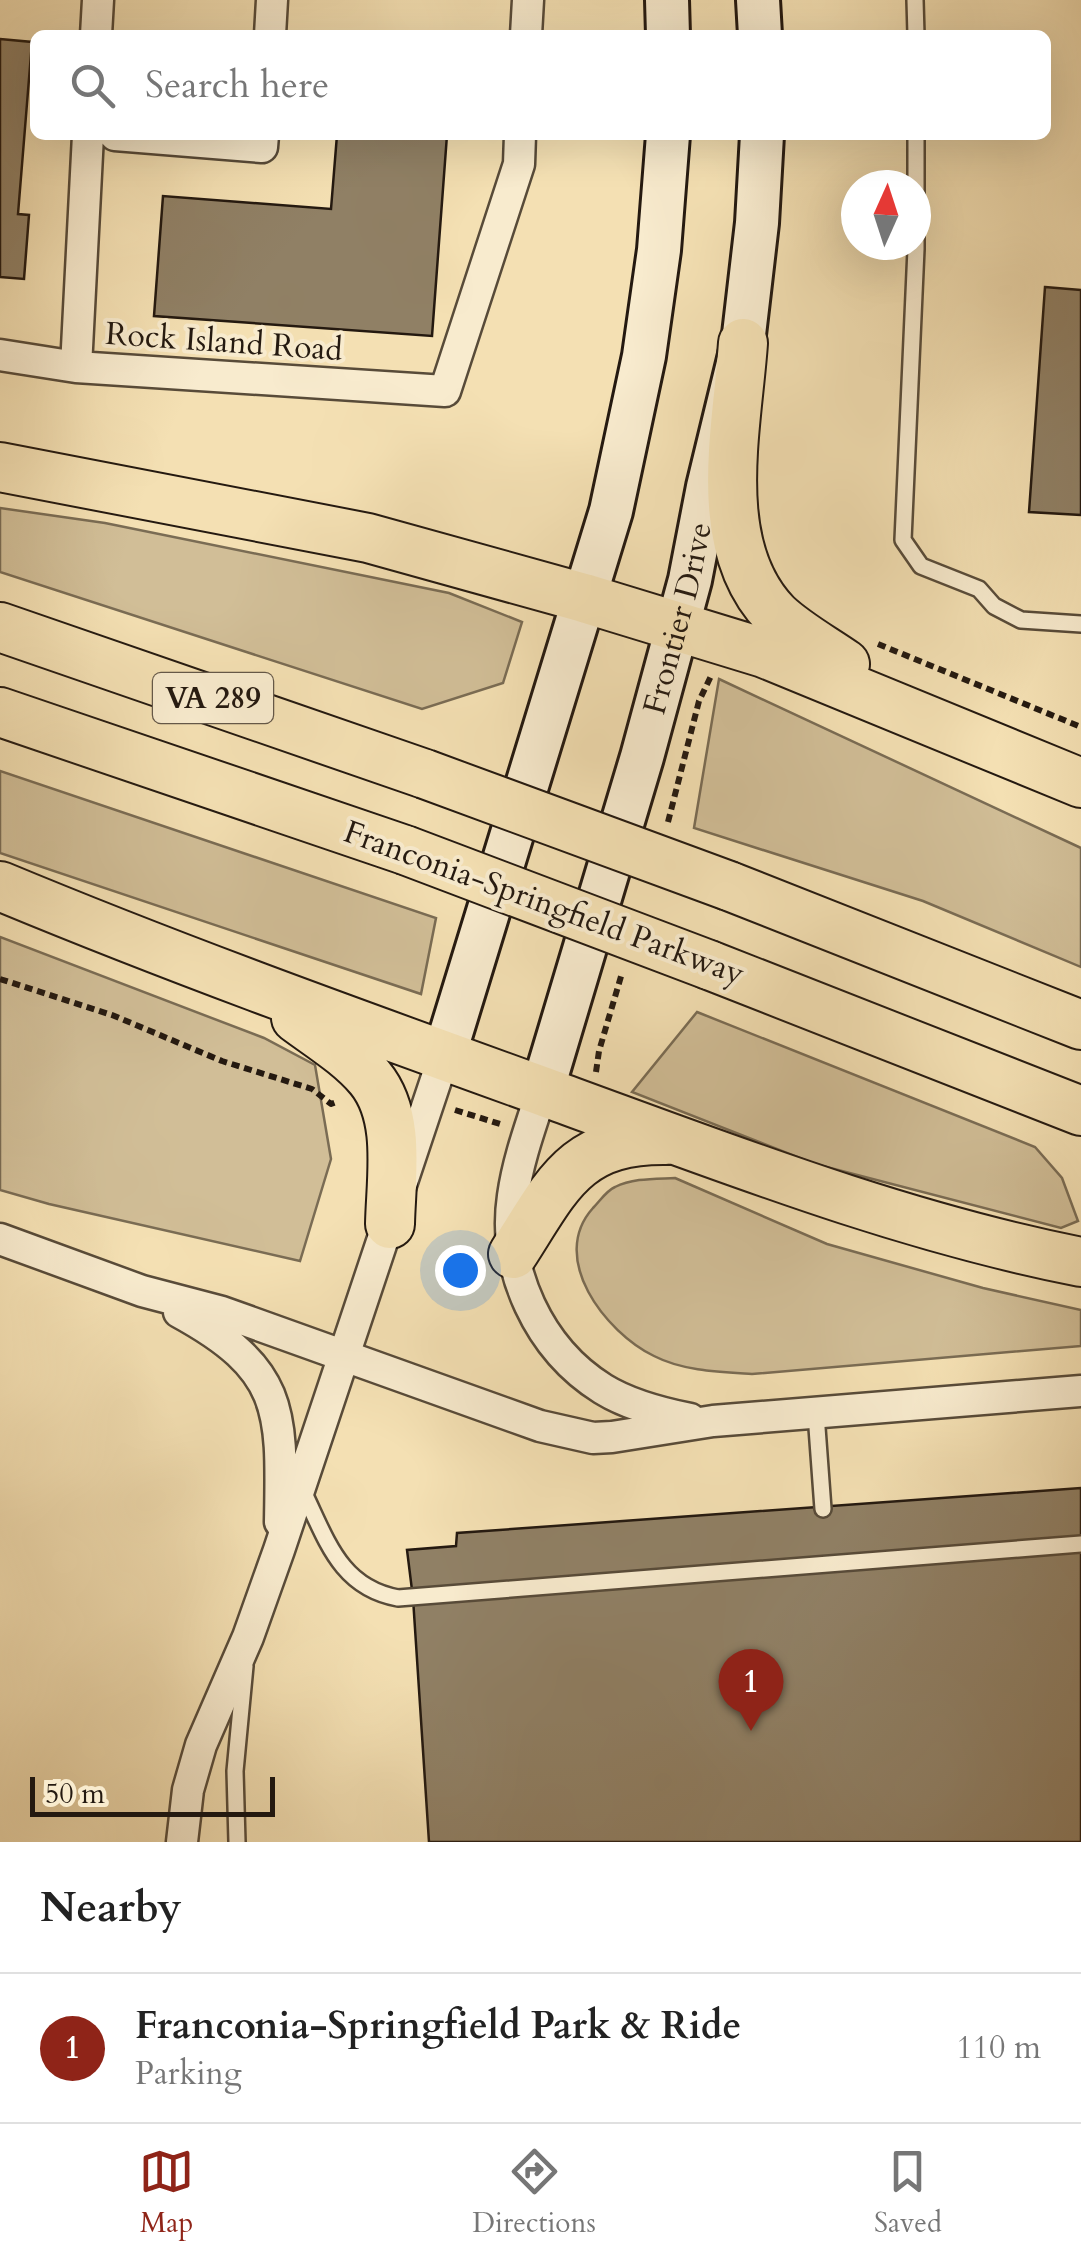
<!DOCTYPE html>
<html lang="en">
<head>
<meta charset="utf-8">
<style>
	body { margin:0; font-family:Cardo,serif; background:#f2f2f2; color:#222 }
	.compass { position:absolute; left:841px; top:170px; width:90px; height:90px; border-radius:50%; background:#fff; box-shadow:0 10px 40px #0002; rotate:3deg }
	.scale { position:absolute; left:30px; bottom:25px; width:245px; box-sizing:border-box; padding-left:10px; border:5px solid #241910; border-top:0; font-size:28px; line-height:35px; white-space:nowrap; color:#241910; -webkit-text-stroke:8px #f8ebce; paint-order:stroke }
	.you { position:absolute; left:460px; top:1270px; width:35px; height:35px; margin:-25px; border:8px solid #fff; border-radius:50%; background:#1a73e8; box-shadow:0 0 0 15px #1a73e833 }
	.badge { display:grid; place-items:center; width:65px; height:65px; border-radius:50%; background:#8f2418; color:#fff; font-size:32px; font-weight:700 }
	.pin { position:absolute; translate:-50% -82px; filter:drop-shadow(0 2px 5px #0008) }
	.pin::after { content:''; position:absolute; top:52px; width:35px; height:30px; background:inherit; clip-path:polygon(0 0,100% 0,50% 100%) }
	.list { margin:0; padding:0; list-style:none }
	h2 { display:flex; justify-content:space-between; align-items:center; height:130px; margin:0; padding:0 40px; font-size:42px }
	h2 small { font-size:32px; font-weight:400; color:#767676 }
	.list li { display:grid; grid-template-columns:65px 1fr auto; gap:30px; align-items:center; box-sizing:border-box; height:150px; padding:0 40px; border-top:2px solid #e0e0e0 }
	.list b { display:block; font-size:38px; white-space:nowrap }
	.list p { margin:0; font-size:32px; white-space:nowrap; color:#767676 }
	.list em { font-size:32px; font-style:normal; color:#767676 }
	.icon { flex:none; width:55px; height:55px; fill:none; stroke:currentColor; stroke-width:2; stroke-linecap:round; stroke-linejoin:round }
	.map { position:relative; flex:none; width:1081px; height:1842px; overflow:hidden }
	.search { position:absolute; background:#fff; box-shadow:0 10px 40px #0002; left:30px; right:30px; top:30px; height:110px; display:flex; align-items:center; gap:25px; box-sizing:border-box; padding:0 35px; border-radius:15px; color:#767676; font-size:38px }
	.sheet { height:280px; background:#fff }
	nav { display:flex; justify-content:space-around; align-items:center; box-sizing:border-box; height:140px; border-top:2px solid #e0e0e0; background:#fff; font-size:28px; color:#767676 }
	nav a { display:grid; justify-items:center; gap:5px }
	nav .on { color:#8f2418 }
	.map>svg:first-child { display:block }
	.green { fill:#d1be97; stroke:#7a6c54; stroke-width:2.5 }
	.building { fill:#908065; stroke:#241910; stroke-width:2.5 }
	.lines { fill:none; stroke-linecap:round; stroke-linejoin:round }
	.service-casing { stroke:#584b39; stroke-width:20 }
	.minor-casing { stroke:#584b39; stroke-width:35 }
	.secondary-casing { stroke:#241910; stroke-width:48 }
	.primary-casing { stroke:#241910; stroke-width:52 }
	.path { stroke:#241910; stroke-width:6; stroke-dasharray:8 5; stroke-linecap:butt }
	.service { stroke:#f8ebce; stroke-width:15 }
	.minor { stroke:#f8ebce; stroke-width:30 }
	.secondary { stroke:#f8ebce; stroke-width:42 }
	.primary { stroke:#f4e0b3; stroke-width:48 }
	.primary-bridge-casing { stroke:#241910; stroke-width:52; stroke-linecap:butt }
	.primary-bridge { stroke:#f4e0b3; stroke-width:48 }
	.labels { text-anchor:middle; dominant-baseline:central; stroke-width:8; stroke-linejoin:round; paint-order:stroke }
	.shield { fill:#f8ebce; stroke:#645849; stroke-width:2.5 }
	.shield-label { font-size:30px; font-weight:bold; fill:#241910 }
	.street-label { font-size:32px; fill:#241910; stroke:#f8ebce }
</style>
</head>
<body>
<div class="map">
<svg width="1081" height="1842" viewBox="0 0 1081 1842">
	<rect width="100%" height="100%" fill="#f4e0b3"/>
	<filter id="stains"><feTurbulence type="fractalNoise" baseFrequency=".002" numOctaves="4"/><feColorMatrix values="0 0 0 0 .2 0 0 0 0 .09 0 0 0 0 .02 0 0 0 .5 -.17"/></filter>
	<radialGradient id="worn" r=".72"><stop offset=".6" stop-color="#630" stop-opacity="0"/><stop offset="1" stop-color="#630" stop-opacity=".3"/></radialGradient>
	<!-- green -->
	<path class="green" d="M0,508L105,523L449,593L522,622L503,683L422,709L0,572Z
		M719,679L1081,848V967L923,901L694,828Z
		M0,771L436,918L421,994L0,853Z
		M0,937L264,1038L315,1065L331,1159L300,1261L49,1204L0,1190Z
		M697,1012L1035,1147L1062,1178L1078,1221L1061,1228L815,1164L632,1092Z
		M675,1178L827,1244L983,1288L1081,1310V1346L752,1374C720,1372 683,1371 654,1356C605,1332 548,1258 593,1208C600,1201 606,1191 615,1187C633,1178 655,1179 675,1178Z"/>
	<!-- building -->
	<path class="building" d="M0,39L32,42L18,214L29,215L24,279L0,277Z
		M337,135H447L432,336L154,316L163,196L331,209Z
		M1045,287L1081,290V515L1029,512Z
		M1081,1488V1842H429L413,1598L407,1550L456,1546L457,1533Z"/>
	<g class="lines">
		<defs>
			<path id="service" d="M915,0L916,35
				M916,135V249L903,540L921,566L979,589L994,606L1021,620L1081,624
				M816,1414L823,1509
				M301,1487C326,1537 338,1587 398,1598L1081,1544
				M237,1842L235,1771L245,1666"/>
			<path id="minor" d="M96,35L98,0
				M270,35L272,0
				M526,35L528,0
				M115,135L262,147L263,135
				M0,355L76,367L445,391L519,164L520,135
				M76,367L88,135
				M542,1091C531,1125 518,1160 513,1196C502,1270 539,1349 603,1389C629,1405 660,1413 690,1419
				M0,1239L142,1291L222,1312L540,1426L593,1438L612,1437L713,1421L1081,1391
				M179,1312C285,1370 282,1410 280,1522
				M182,1842L188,1790L201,1745L248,1637L279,1550L444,1056"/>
			<g id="secondary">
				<path d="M667,0L668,35"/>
				<path d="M758,0L760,35"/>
				<path d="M444,1056L611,511L644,356L659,250L668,135"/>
				<path id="s1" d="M542,1091L642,757L690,580L708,487L743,343L757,223L762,135"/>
			</g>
			<path id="primary" d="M743,343C737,429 709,546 776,615C796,634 822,648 845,664
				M0,467L368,538L584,598L764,653L1081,783
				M0,627L425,774
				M0,712L405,850
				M0,886C185,963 373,1030 561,1098C731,1160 903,1227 1081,1262
				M729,886L1081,1025
				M709,965L1081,1111
				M296,1018C320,1036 350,1054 370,1078C402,1117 391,1177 390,1224
				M513,1254C557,1186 574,1139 666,1140"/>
		</defs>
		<!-- service casing -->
		<use href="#service" class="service-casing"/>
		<!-- minor casing -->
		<use href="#minor" class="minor-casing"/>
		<!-- secondary casing -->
		<use href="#secondary" class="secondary-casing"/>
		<!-- primary casing -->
		<use href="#primary" class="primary-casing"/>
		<!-- path -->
		<path class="path" d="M878,644L1081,727
			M668,822L699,701L711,676
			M0,979L112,1015L222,1061L312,1089L331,1104L339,1101
			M596,1072L599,1051L622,973
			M455,1110L500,1124"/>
		<!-- service -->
		<use href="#service" class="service"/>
		<!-- minor -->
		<use href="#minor" class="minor"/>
		<!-- secondary -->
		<use href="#secondary" class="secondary"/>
		<!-- primary -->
		<use href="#primary" class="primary"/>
		<defs>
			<path id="primary-bridge" d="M425,774L729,886
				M405,850L709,965"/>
		</defs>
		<!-- primary-bridge casing -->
		<use href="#primary-bridge" class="primary-bridge-casing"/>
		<!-- primary-bridge -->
		<use href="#primary-bridge" class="primary-bridge"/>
	</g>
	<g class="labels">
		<!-- shield labels -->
		<rect class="shield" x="153" y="673" width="120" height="50" rx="8"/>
		<g class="shield-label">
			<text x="213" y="698">VA 289</text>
		</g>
		<!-- street labels -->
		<g class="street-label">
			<text transform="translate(224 342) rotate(4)">Rock Island Road</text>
			<text stroke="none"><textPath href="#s1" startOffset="492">Frontier Drive</textPath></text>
			<text transform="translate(544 903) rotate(20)">Franconia-Springfield Parkway</text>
		</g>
	</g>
	<rect width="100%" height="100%" filter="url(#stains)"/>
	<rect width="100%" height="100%" fill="url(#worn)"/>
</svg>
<svg class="compass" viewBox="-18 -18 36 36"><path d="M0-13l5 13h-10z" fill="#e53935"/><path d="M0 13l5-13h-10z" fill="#767676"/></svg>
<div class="scale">50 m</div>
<div class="you"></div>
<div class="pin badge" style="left:751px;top:1731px">1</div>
<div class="search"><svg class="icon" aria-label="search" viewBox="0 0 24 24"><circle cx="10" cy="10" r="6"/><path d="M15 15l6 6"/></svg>Search here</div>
</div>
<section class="sheet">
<h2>Nearby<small></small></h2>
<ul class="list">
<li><span class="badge">1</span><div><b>Franconia-Springfield Park &amp; Ride</b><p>Parking</p></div><em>110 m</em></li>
</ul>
</section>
<nav>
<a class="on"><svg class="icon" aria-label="map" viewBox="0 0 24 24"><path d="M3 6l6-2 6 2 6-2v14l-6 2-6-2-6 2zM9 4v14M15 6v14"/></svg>Map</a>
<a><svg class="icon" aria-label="directions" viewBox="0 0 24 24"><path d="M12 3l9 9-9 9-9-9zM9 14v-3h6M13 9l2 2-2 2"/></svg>Directions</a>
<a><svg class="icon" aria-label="saved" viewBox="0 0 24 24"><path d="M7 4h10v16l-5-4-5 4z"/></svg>Saved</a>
</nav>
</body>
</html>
